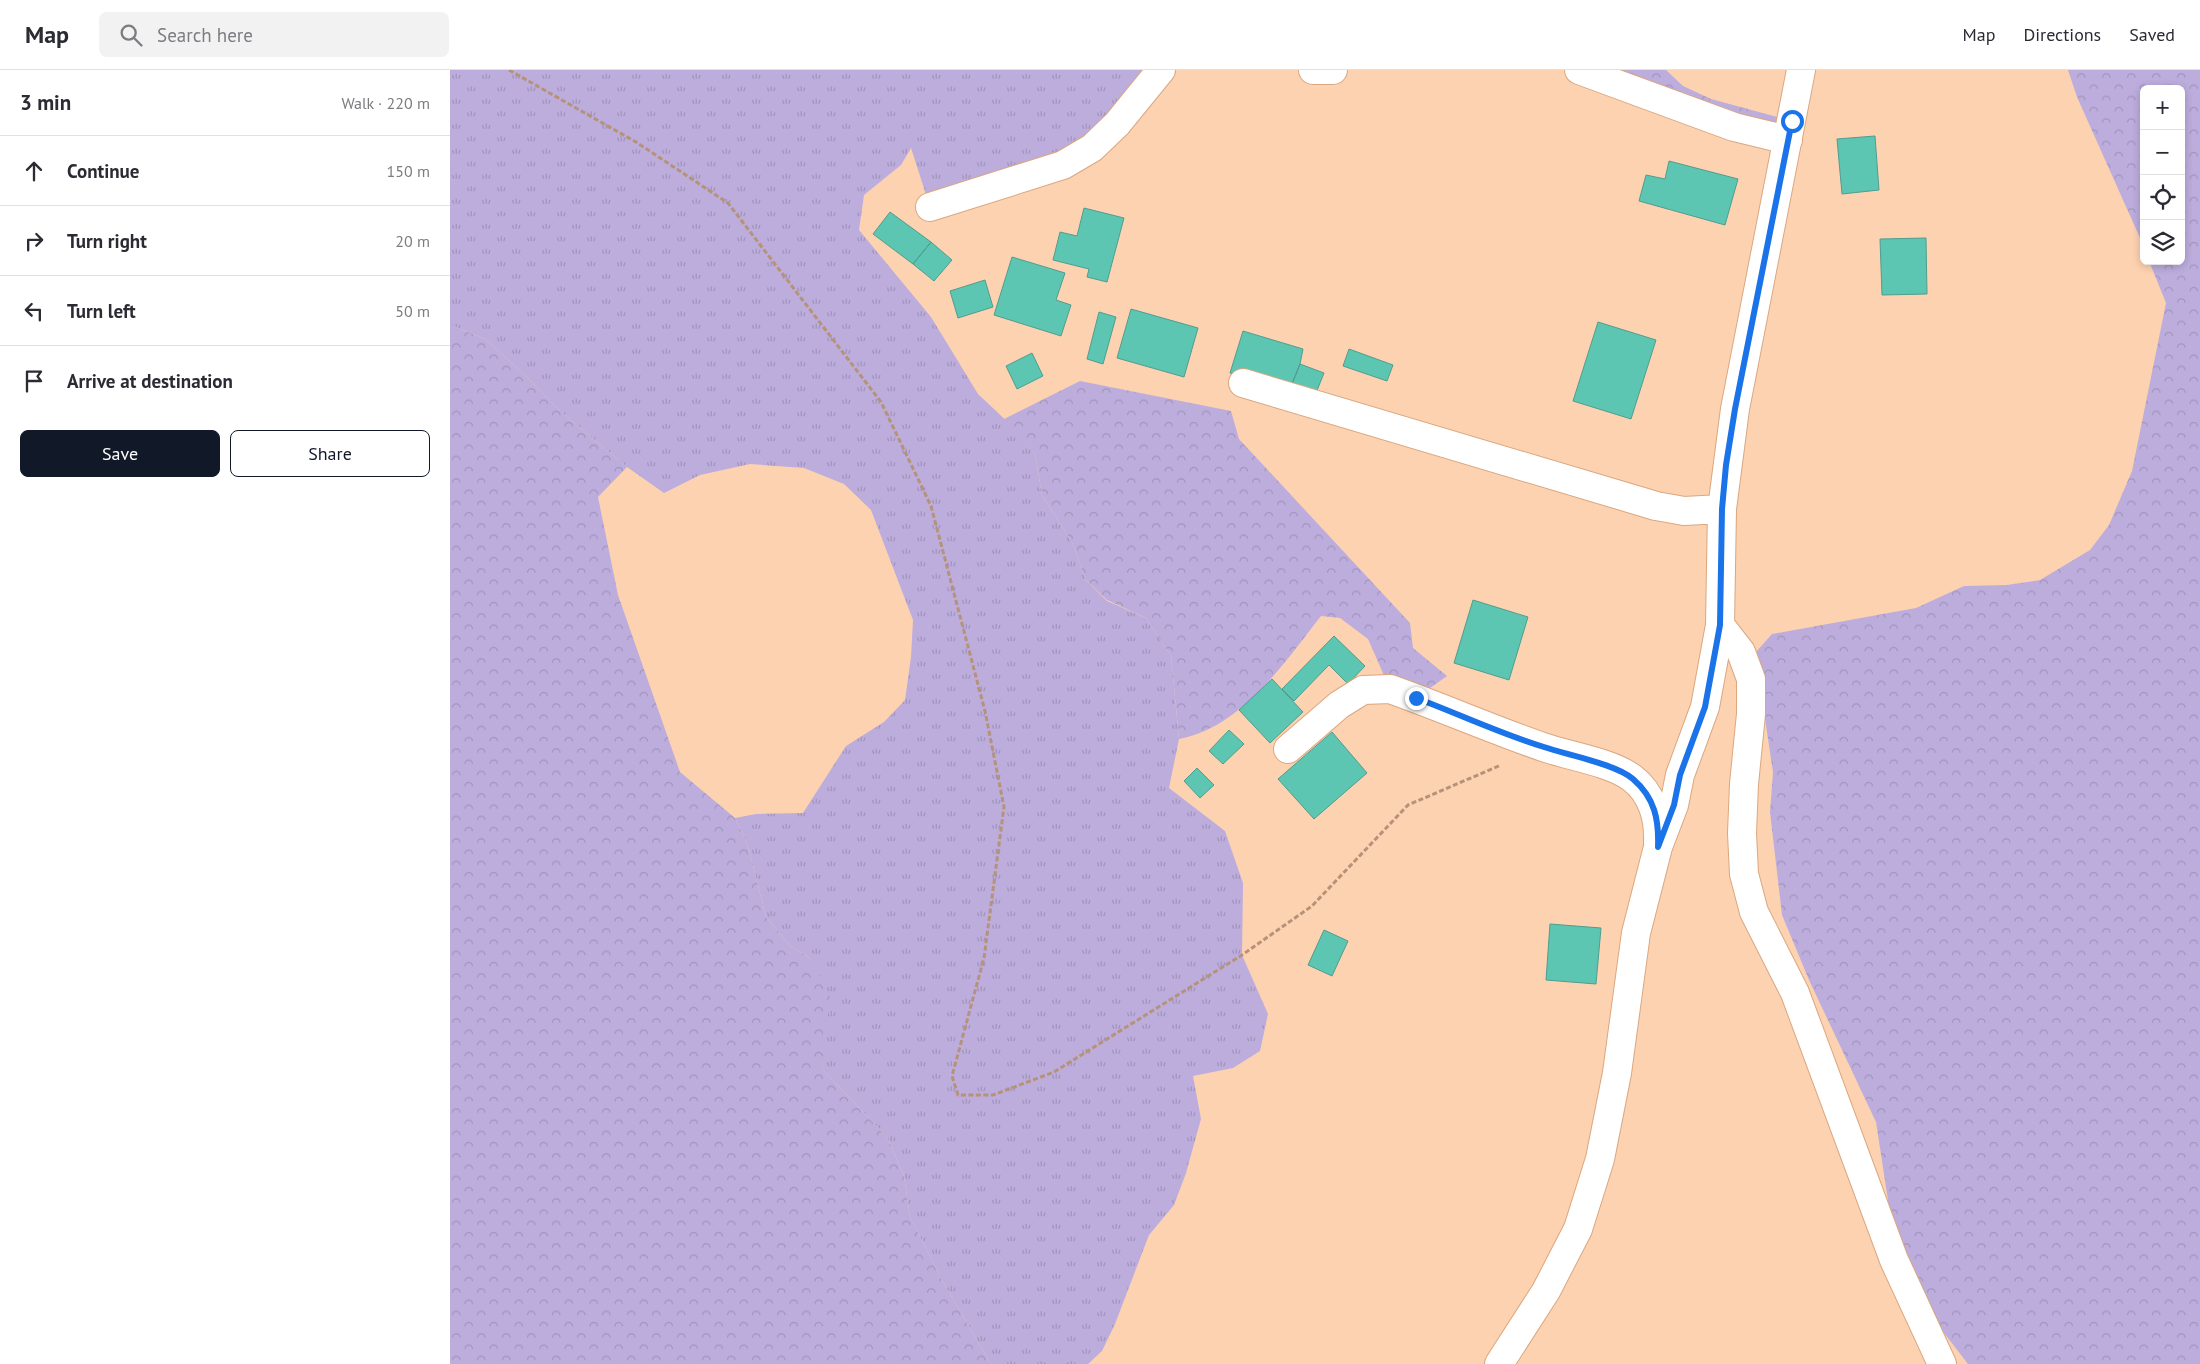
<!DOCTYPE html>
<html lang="en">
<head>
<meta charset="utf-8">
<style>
	body { margin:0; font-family:"PT Sans",sans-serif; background:#f2f2f3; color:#2b2b33 }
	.controls { position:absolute; right:15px; top:15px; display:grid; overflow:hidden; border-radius:8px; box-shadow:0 2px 8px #0003 }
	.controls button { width:45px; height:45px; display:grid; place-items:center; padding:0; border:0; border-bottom:1px solid #e1e1e2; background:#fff; color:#2b2b33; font:25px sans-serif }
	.stop { position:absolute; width:15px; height:15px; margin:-11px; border:4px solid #1a73e8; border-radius:50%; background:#fff }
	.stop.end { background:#1a73e8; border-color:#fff; box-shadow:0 1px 5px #0008 }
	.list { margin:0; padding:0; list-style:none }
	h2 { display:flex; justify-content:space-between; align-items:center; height:65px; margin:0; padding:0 20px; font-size:21px }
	h2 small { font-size:16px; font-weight:400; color:#7c7c81 }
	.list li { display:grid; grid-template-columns:32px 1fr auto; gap:15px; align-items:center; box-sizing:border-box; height:70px; padding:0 20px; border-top:1px solid #e1e1e2 }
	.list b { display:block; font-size:19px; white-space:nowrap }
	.list em { font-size:16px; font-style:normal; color:#7c7c81 }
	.actions { display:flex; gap:10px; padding:15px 20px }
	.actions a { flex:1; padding:11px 0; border:1px solid #111827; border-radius:8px; text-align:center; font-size:18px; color:#111827 }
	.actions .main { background:#111827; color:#fff }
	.icon { flex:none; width:28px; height:28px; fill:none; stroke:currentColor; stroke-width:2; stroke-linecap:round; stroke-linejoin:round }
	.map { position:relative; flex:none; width:1750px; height:1294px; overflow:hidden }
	header { display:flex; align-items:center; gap:30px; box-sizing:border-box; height:70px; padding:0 25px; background:#fff; border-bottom:1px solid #e1e1e2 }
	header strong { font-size:24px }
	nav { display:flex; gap:28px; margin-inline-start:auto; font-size:18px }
	.search { width:350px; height:45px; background:#f2f2f3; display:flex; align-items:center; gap:12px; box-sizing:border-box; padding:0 18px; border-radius:8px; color:#7c7c81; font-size:19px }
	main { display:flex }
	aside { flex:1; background:#fff }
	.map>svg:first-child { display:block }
	.grass { fill:url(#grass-tufts) }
	.forest { fill:url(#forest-crowns) }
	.building { fill:#5cc6b2; stroke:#509d8e }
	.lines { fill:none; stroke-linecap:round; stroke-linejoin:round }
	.minor-casing { stroke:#daa77f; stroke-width:30 }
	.path { stroke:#b59278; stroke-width:3; stroke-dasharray:5 2.5; stroke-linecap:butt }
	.minor { stroke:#fff; stroke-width:28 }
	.route { stroke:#1a73e8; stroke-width:6 }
</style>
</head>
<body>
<header>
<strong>Map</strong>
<div class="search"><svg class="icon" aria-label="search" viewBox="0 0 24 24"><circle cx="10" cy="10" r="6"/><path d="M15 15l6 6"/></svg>Search here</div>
<nav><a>Map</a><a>Directions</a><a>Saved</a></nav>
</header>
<main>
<aside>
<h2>3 min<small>Walk · 220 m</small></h2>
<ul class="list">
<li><svg class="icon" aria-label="ahead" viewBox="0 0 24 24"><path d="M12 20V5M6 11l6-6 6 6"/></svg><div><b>Continue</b></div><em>150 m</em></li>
<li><svg class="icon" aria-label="right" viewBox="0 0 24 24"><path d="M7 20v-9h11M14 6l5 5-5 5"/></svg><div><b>Turn right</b></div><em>20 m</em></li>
<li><svg class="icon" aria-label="left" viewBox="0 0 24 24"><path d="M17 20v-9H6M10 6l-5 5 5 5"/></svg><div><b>Turn left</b></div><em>50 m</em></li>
<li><svg class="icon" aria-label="arrive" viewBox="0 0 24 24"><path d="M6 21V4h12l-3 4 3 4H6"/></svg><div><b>Arrive at destination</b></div></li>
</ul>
<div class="actions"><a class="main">Save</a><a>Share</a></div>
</aside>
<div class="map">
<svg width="1750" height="1294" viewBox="0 0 1750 1294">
	<defs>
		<pattern id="grass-tufts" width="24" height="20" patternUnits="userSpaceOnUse" patternTransform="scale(1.25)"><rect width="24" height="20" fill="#bcaddd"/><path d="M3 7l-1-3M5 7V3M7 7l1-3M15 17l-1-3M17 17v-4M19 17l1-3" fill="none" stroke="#a194bc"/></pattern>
		<pattern id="forest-crowns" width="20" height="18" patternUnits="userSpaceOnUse" patternTransform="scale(1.25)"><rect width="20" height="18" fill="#bcaddd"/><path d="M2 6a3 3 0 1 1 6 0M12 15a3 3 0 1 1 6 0" fill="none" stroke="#a194bc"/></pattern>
	</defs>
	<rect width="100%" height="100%" fill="#fdd2b1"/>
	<!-- grass -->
	<path class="grass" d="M0,0H711L642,78L480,137L461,78L451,95L414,125L409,160L481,247L528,324L563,357L585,384L592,425L622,472L636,510L657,531L696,548L721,586L729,669L719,718L775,761L793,813L792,885L818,944L810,981L783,998L743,1006L751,1049L736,1103L724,1135L699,1165L665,1254L652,1281L638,1294H541L492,1210L460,1147L454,1106L437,1067L372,999L374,966L361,889L340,876L316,847L298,776L285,748L306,744L353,743L396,676L434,652L455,630L461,587L463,550L421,440L394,414L354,398L300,394L250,405L214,423L177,397L109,340L77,307L35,269L0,255Z"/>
	<!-- forest -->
	<path class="forest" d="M1129,0H1216L1233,16L1261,29L1342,51L1338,70Z
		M1618,0H1750V1294H1518L1464,1224L1445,1176L1426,1052L1359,910L1332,845L1320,742L1323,702L1305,583L1322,564L1466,538L1514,516L1557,515L1590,510L1640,480L1659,455L1682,401L1716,233L1699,191H1731V19H1694V177L1627,27Z
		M0,255L35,269L77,307L109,340L177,397L148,427L168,525L230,702L285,748L298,776L316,847L340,876L361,889L380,925L372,999L437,1067L454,1106L460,1147L492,1210L541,1294H0Z
		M630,311L781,341L789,369L960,553L963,578L997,606L966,628L940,619L918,569L890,548L871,546C834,593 792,657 729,669L721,586L696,548L657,530L636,510L622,472L592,425L585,384L554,349Z"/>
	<!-- building -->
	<path class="building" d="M1425,66L1429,120L1392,124L1387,69Z
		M1219,91L1288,109L1275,155L1189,131L1196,105L1215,109Z
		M634,138L674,148L657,212L637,207L639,199L603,190L610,162L627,166Z
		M440,142L481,172L463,194L423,164Z
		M1476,168L1477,224L1432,225L1430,169Z
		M481,172L502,190L484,211L463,194Z
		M562,187L615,203L606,230L621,235L611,266L544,245Z
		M535,210L543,237L508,248L500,221Z
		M681,239L748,258L734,307L667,288Z
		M649,242L666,247L653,294L637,289Z
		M1148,252L1206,270L1181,349L1123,331Z
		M793,261L853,279L850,294L840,319L780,303Z
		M899,279L943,295L937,311L893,296Z
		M582,283L593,306L567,319L556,296Z
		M850,294L874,303L864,328L840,319Z
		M1023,530L1078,547L1059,610L1004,593Z
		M884,566L915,596L898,614L879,595L844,631L832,619Z
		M822,609L853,642L820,673L789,640Z
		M779,660L794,674L773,694L759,681Z
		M882,662L917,703L864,749L828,709Z
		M747,698L764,715L750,728L734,711Z
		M1100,854L1151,858L1146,914L1096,910Z
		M874,860L898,871L882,906L858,895Z"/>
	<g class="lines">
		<defs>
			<path id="minor" d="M863,0H883
				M1129,0L1284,57L1338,70
				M480,137L613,95L642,78L667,54L711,0
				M793,313L1206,436L1234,441L1272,439
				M1270,555L1291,582L1301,609V644L1294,714L1292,763L1294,804L1304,842L1345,923L1444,1190L1492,1294
				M838,679L889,635L913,620L940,619C991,637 1041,659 1093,677C1118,686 1161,692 1182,708C1202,723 1209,748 1208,772
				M1049,1294L1096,1221L1128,1159L1150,1089L1167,1003L1186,863L1208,777L1224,735L1230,705L1255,637L1270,555L1272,439L1285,339L1351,0"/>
		</defs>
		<!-- minor casing -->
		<use href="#minor" class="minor-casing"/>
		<!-- path -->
		<path class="path" d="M59,0L186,72L278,133L431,332L481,436L535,641L554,737L534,888L502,1006L508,1025H543L604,1002L792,885L862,836L958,735L1051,695"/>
		<!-- minor -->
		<use href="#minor" class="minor"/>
	</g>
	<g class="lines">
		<!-- route -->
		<path class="route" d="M966,628C1009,644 1051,664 1094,677C1117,685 1166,694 1183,709C1205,728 1209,750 1208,777L1224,735L1230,705L1255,637L1270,555L1272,439L1276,395L1285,339L1342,51"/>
	</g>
</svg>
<div class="controls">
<button>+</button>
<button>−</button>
<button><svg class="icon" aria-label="locate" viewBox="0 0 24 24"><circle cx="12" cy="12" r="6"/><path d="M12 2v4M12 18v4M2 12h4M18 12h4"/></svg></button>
<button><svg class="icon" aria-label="layers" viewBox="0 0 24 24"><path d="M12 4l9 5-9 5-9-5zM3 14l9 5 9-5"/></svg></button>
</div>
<div class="stop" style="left:1342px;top:51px"></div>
<div class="stop end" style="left:966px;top:628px"></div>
</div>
</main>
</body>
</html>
